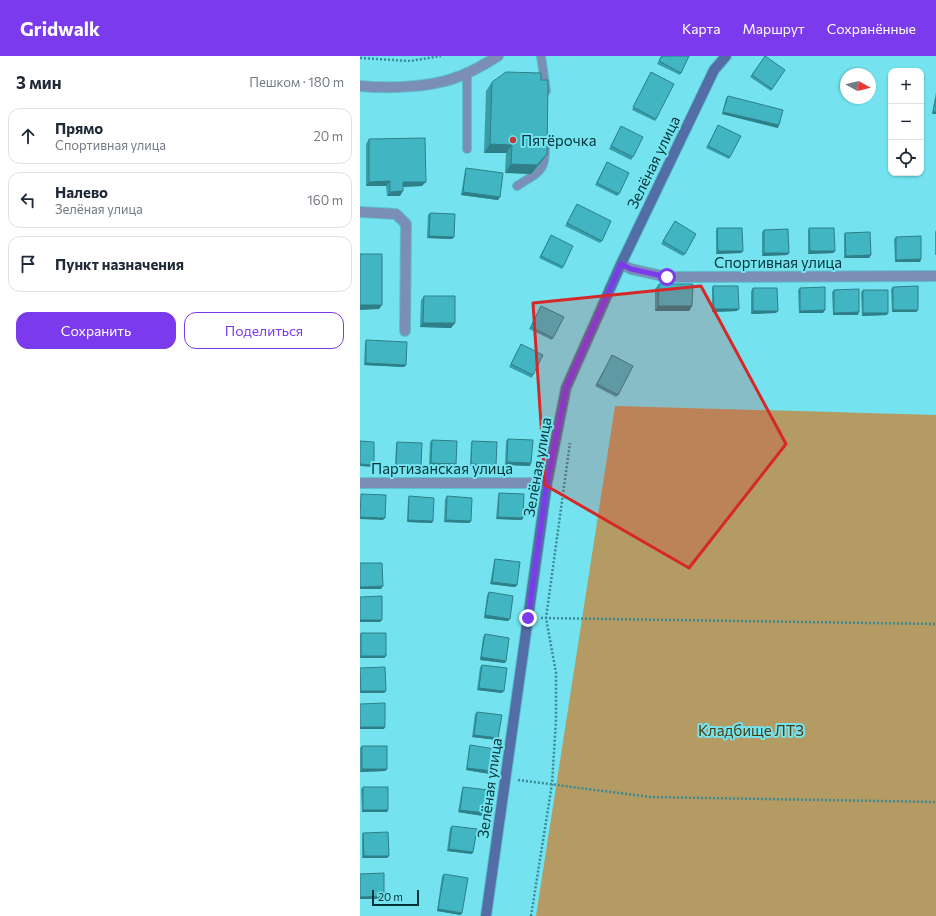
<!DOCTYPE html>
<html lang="ru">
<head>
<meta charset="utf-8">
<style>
	body { margin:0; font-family:Commissioner,sans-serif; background:#f2f2f3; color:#1f2937 }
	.controls { position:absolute; right:12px; top:12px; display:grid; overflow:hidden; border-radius:8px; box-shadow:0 1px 3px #0004 }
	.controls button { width:36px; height:36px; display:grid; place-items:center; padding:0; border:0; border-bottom:1px solid #e0e1e3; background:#fff; color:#1f2937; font:20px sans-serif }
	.compass { position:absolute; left:480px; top:12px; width:36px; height:36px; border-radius:50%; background:#fff; box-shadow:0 1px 3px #0004; rotate:98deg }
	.scale { position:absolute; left:12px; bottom:10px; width:47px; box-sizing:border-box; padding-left:4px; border:2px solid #003439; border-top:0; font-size:11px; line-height:14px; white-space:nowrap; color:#003439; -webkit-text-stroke:3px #74e3ef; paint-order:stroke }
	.stop { position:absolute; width:12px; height:12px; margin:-9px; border:3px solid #7c3aed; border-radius:50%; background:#fff }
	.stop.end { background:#7c3aed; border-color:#fff; box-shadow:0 1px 4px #0008 }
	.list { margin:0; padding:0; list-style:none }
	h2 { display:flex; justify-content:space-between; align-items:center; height:52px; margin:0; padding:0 16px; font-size:17px }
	h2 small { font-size:13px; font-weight:400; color:#747a83 }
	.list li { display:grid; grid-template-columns:26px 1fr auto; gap:12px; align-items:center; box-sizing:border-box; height:56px; margin:0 8px 8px; padding:0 8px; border:1px solid #e0e1e3; border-radius:12px }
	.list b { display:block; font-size:15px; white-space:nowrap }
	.list p { margin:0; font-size:13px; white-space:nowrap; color:#747a83 }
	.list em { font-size:13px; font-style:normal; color:#747a83 }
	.actions { display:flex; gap:8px; padding:12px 16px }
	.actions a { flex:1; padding:9px 0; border:1px solid #7c3aed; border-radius:12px; text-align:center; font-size:14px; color:#7c3aed }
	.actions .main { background:#7c3aed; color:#fff }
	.icon { flex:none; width:22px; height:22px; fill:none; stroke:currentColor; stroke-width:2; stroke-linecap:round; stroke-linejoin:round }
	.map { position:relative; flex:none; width:576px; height:860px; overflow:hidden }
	header { display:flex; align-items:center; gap:24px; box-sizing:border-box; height:56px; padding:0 20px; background:#7c3aed; color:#fff }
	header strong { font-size:19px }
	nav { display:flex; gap:22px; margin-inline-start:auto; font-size:14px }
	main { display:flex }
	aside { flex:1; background:#fff }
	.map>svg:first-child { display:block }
	.green { fill:#b49a63 }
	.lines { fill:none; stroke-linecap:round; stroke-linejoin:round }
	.lane-casing { stroke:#5dc0cb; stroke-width:10 }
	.street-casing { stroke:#5dc0cb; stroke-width:12 }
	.secondary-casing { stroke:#5dc0cb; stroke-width:12 }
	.path { stroke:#398a92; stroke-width:2.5; stroke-dasharray:2 2; stroke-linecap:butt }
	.lane { stroke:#7b8eb5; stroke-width:8 }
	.street { stroke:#7b8eb5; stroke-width:10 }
	.secondary { stroke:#536da7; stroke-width:10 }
	.wall { fill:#389da7 }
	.shaded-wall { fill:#2e7f88 }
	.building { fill:#41b6c2; stroke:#2e7f88 }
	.route { stroke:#7c3aed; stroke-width:5 }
	.marked { fill:#d62828; fill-opacity:0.2; stroke:#d62828; stroke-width:3; stroke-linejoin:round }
	.poi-dot { fill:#c73839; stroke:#74e3ef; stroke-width:1.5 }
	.labels { text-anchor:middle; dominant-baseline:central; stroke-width:4; stroke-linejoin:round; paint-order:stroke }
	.poi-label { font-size:15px; fill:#003439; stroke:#74e3ef; text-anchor:start }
	.street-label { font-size:15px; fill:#003439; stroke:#74e3ef }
	.park-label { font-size:15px; fill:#4c390a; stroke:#74e3ef }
</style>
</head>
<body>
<header>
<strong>Gridwalk</strong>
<nav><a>Карта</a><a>Маршрут</a><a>Сохранённые</a></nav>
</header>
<main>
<aside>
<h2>3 мин<small>Пешком · 180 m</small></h2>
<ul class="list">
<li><svg class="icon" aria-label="ahead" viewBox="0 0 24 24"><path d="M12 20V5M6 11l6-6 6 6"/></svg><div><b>Прямо</b><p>Спортивная улица</p></div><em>20 m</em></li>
<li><svg class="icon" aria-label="left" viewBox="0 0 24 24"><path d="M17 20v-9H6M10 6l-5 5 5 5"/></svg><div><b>Налево</b><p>Зелёная улица</p></div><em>160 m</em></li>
<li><svg class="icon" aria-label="arrive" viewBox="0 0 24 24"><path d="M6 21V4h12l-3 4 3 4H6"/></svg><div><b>Пункт назначения</b></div></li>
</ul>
<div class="actions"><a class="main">Сохранить</a><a>Поделиться</a></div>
</aside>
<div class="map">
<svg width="576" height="860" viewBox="0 0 576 860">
	<rect width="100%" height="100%" fill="#74e3ef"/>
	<!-- green -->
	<path class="green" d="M255,350L576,359V860H176Z"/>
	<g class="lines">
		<defs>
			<path id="lane" d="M181,0L186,35
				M107,16V93
				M157,130C179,115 186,117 185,88"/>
			<path id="street" d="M0,30C25,33 68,31 92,23C108,18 124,9 138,0
				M0,156L36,158L46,168L45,275
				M261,208L271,213L307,221L576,220
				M0,427H187"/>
			<path id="secondary" d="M126,860L187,427L206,332L261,208L354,14L366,0"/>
		</defs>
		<!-- lane casing -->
		<use href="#lane" class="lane-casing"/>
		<!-- street casing -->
		<use href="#street" class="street-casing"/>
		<!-- secondary casing -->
		<use href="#secondary" class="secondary-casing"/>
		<!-- path -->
		<path class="path" d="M0,2L50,5L81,0
			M181,562L576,568
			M158,724L290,741L576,746
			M171,860L192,728L196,664V617L186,562L210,387"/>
		<!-- lane -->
		<use href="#lane" class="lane"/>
		<!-- street -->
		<use href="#street" class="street"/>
		<!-- secondary -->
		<use href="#secondary" class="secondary"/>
	</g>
	<!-- wall -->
	<path class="wall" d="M301,0H329L320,19L297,8Z
		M405,0L425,14L411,35L390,21Z
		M291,16L296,63L295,65L272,54Z
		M181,24L187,98L181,106L171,118L145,117L146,97H124L126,35L132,26Z
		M576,36V58H572Z
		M368,40L418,72L362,58L366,42Z
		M358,69L370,101L369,103L346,92Z
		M261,70L273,101L271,104L249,93Z
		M9,83L62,130L43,131L40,140H27L26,130H6V88Z
		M247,106L259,138L257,140L235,129Z
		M106,112L140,141L138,144L101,139L105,114Z
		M217,148L242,185L240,187L205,170Z
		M70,157L94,181L92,183L67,182L68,159Z
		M313,168L325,198L323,200L301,188Z
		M357,172L383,195L381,197L356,198V174Z
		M449,172L475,195L473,197L448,198V175Z
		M404,174L429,197L427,199L402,200V176Z
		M576,174V199H575V176Z
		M485,177L511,199L509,202H484V179Z
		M191,179L203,211L202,213L179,202Z
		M536,181L561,203L560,206H535L534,183Z
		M299,228L332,250L329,255H295V233Z
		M353,230L377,255L352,256V232Z
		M533,231L558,254L556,256H532L531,233Z
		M393,232L416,257L391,258V235Z
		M440,232L465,254L463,257H439L438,234Z
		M474,234L498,259H473L472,236Z
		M503,234L527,259L502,260L501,236Z
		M64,240L95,267L91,272L60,271L61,244Z
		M181,250L193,282L192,284L169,273Z
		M6,284L46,309L44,311L4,309L5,287Z
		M161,288L173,319L172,322L149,311Z
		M252,299L258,339L256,341L235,330Z
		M148,383L170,410L145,409L146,385Z
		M72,384L96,408L94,410L69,409L70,386Z
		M112,385L136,409L135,411L110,410L111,387Z
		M37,386L61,410L60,412L35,411L36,388Z
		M139,437L162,464L136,463L138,440Z
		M49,440L72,467L47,466L48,443Z
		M87,440L111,465L109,467L84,466L85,443Z
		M135,503L157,529L155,531L130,528L134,505Z
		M129,536L148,565L124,562L127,539Z
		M1,577L26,600L24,602H0V578Z
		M125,578L145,607L120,604L123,581Z
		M122,609L142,637L117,634L120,611Z
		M0,612L26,635L24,637H0Z
		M117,656L137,684L112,681L115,658Z
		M110,689L130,718L106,714L109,692Z
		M2,690L27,713L25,715L0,716V692Z
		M3,731L28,754L27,756H2L1,733Z
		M103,731L123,760L98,756L102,733Z
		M92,770L113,796L112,798L87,795L90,772Z
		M3,777L27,802H2V779Z
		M84,818L101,859L77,855L82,820Z"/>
	<!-- shaded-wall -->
	<path class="shaded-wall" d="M573,55L576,56V58H572Z
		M363,56L419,69L418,72L362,58Z
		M130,88L152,89L146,97H124Z
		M187,98L181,106L171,118L145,117L151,108Z
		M30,125L26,130H6L9,126Z
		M43,126H66L62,130L40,131Z
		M43,135L40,140H27L30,136Z
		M103,136L140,141L138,144L101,139Z
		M69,180L94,181L92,183L67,182Z
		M358,195H383L381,197L356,198Z
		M450,195H475L473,197L448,198Z
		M404,197H429L427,199L402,200Z
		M511,199L509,202H484L486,200Z
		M561,203L560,206H535L536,204Z
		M0,249H22L19,253L0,254Z
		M298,250H332L329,255H295Z
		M354,253H379L377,255L352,256Z
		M465,254L463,257H439L440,255Z
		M533,254H558L556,256H532Z
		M393,255H418L416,257L391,258Z
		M499,256L498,259H473L474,257Z
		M503,257H528L527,259L502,260Z
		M63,267H95L91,272L60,271Z
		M6,307L46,309L44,311L4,309Z
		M147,406L171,407L170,410L145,409Z
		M71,407L96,408L94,410L69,409Z
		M0,408L14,409L12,411L0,410Z
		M111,408L136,409L135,411L110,410Z
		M36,409L61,410L60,412L35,411Z
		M0,461L25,462L23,464L0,463Z
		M138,461L163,462L162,464L136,463Z
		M48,464L73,465L72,467L47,466Z
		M86,464L111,465L109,467L84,466Z
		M132,526L157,529L155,531L130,528Z
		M23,530L21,533H0V531Z
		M125,559L150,563L148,565L124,562Z
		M0,564H22L20,566H0Z
		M1,600H26L24,602H0Z
		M121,601L146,605L145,607L120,604Z
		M119,632L144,635L142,637L117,634Z
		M1,635H26L24,637H0Z
		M0,671H25L24,673H0Z
		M114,679L138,682L137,684L112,681Z
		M107,712L132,715L130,718L106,714Z
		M2,713H27L25,715L0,716Z
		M3,754H28L27,756H2Z
		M100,754L125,757L123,760L98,756Z
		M89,793L113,796L112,798L87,795Z
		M4,800H29L27,802H2Z
		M24,840L23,843H0V841Z
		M78,853L102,857L101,859L77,855Z"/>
	<!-- building -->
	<path class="building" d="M302,0H329L321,17L299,5Z
		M405,0L425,14L412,33L392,19Z
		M146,16L181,17V24H188L187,98L177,109L151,108L152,89L130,88L132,26Z
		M291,16L314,28L296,63L273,51Z
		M368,40L423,54L419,69L363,56Z
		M576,42V56L573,55Z
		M358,69L381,80L370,101L348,90Z
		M261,70L283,81L273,101L251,90Z
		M65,82L66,126H43V135L30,136V125L9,126V83Z
		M247,106L269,117L259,138L237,127Z
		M106,112L143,117L140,141L103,136Z
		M217,148L251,165L242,185L207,167Z
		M70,157L95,158L94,181L69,180Z
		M315,165L336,178L325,198L303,185Z
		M357,172H382L383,195H358Z
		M449,172H474L475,195H450Z
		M428,173L429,197H404V174Z
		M510,176L511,199L486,200L485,177Z
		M191,179L213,190L203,211L181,200Z
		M561,180V203L536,204V181Z
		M0,198H22V249H0Z
		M299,228H333L332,250H298Z
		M353,230H378L379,253H354Z
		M558,230V254H533V231Z
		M465,231V254L440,255V232Z
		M393,232H417L418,255H393Z
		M499,233V256L474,257V234Z
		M503,234H528V257H503Z
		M64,240H95V267H63Z
		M181,250L204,261L193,282L171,271Z
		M6,284L47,286L46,309L6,307Z
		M161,288L183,299L173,319L151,308Z
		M252,299L273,310L258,339L237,328Z
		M148,383L173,384L171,407L147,406Z
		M72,384L97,385L96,408L71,407Z
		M0,385L14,386V409L0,408Z
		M112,385L137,386L136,409L111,408Z
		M37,386L62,387L61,410L36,409Z
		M139,437L164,438L163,462L138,461Z
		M1,438L26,439L25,462L0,461Z
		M49,440L74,442L73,465L48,464Z
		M87,440L112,442L111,465L86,464Z
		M135,503L160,506L157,529L132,526Z
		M0,507H22L23,530L0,531Z
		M129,536L153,540L150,563L125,559Z
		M22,540V564H0V541Z
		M1,577H26V600H1Z
		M125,578L149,582L146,605L121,601Z
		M122,609L147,612L144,635L119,632Z
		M25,611L26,635H1L0,612Z
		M25,647V671H0V648Z
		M117,656L142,659L138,682L114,679Z
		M110,689L135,693L132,715L107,712Z
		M2,690H27V713H2Z
		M3,731H28V754H3Z
		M103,731L128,734L125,757L100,754Z
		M92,770L117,773L113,796L89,793Z
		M28,776L29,800H4L3,777Z
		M24,817V840L0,841V818Z
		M84,818L108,822L102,857L78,853Z"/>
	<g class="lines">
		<!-- route -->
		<path class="route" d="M168,562L187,427L206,332L261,208L271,213L307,221"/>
	</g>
	<!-- marked area -->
	<path class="marked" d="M341,230L426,388L329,512L185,429L173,247Z"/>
	<!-- markers -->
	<circle class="poi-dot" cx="153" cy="84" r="4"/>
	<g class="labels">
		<!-- poi labels -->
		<g class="poi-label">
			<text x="161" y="84">Пятёрочка</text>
		</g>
		<!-- street labels -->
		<g class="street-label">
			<text transform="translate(293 106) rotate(-64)">Зелёная улица</text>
			<text x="418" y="206">Спортивная улица</text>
			<text transform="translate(177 411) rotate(-80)">Зелёная улица</text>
			<text x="82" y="412">Партизанская улица</text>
			<text transform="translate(129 732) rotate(-82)">Зелёная улица</text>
		</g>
		<!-- park labels -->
		<g class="park-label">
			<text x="391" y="674">Кладбище ЛТЗ</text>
		</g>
	</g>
</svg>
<div class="controls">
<button>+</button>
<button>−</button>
<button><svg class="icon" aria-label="locate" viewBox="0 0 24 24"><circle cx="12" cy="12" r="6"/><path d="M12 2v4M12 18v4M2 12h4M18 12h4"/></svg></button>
</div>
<svg class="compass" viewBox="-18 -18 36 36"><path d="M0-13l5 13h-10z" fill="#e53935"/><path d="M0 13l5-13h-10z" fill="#747a83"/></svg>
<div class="scale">20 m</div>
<div class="stop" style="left:307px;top:221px"></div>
<div class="stop end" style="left:168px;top:562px"></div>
</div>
</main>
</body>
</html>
